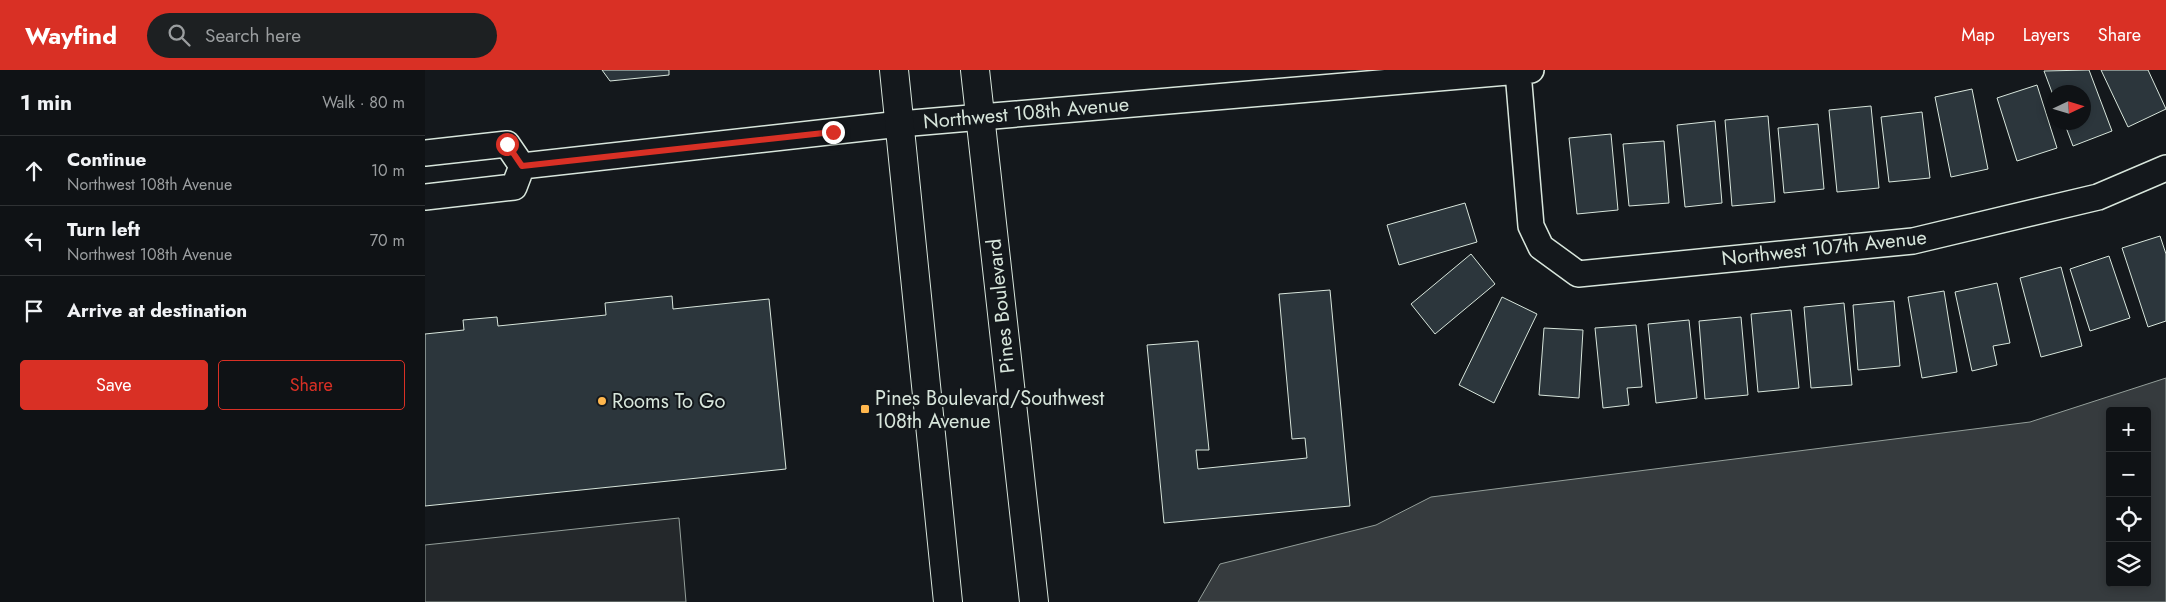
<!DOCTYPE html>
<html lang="en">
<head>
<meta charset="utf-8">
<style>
	body { margin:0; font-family:Jost,sans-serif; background:#1d2022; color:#f1f3f6 }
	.controls { position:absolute; right:15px; bottom:15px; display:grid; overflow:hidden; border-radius:5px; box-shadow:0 2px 8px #0003 }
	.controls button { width:45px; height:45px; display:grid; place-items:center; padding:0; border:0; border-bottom:1px solid #2f3234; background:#0f1215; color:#f1f3f6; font:25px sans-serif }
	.compass { position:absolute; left:1621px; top:15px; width:45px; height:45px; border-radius:50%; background:#0f1215; box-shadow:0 2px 8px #0003; rotate:86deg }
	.stop { position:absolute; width:15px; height:15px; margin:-11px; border:4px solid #d93025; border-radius:50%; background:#fff }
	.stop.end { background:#d93025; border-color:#fff; box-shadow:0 1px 5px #0008 }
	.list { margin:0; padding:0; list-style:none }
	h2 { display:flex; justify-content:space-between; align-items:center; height:65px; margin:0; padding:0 20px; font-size:21px }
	h2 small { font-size:16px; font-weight:400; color:#9b9ea0 }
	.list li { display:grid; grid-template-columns:32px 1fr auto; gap:15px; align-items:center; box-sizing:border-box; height:70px; padding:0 20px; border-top:1px solid #2f3234 }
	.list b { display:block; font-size:19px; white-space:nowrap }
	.list p { margin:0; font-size:16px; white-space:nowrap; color:#9b9ea0 }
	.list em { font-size:16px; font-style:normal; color:#9b9ea0 }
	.actions { display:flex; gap:10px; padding:15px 20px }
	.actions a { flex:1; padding:11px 0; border:1px solid #d93025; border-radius:5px; text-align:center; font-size:18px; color:#d93025 }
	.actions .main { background:#d93025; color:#fff }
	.icon { flex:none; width:28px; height:28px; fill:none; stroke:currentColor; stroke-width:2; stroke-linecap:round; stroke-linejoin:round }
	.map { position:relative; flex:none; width:1741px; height:532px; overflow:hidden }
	header { display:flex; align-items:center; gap:30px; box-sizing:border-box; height:70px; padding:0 25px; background:#d93025; color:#fff }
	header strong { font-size:24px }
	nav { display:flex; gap:28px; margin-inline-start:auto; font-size:18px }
	.search { width:350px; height:45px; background:#1d2022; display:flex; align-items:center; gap:12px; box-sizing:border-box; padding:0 18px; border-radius:28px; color:#9b9ea0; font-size:19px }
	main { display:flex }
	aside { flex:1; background:#0f1215 }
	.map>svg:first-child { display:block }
	.parking { fill:#24282b; stroke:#939e99 }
	.water { fill:#363b3e; stroke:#939e99; fill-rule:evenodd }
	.building { fill:#2c363c; stroke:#d8e6dc }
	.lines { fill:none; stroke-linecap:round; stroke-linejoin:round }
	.street-casing { stroke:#d8e6dc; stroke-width:28 }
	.highway-casing { stroke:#d8e6dc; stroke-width:30 }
	.street { stroke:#14181c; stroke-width:25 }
	.highway { stroke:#14181c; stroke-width:28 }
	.route { stroke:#d93025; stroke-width:6 }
	.poi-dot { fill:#ffb74d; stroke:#14181c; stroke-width:2 }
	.labels { text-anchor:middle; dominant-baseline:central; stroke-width:4; stroke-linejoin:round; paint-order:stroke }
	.street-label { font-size:20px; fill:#d8e6dc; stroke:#14181c }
	.poi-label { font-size:20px; fill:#d8e6dc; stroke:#14181c; text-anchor:start }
</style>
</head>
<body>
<header>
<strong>Wayfind</strong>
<div class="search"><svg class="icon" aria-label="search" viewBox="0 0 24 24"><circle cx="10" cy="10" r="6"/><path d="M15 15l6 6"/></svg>Search here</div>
<nav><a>Map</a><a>Layers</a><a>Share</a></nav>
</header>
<main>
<aside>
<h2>1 min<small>Walk · 80 m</small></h2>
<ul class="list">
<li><svg class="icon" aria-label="ahead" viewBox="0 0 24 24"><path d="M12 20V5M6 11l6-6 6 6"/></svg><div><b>Continue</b><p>Northwest 108th Avenue</p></div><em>10 m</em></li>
<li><svg class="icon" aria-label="left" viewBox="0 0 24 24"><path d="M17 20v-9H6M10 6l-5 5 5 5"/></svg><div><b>Turn left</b><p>Northwest 108th Avenue</p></div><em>70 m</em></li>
<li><svg class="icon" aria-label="arrive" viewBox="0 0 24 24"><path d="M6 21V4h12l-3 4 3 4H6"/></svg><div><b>Arrive at destination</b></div></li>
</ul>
<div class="actions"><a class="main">Save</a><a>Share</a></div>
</aside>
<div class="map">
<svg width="1741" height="532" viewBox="0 0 1741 532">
	<rect width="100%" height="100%" fill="#14181c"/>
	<!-- parking -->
	<path class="parking" d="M254,448L261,532H0V475Z"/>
	<!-- water -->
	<path class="water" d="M1741,308V532H773L795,494L951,455L1006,427L1605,352ZM1685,341H1722V513H1685Z"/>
	<!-- building -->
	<path class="building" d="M177,0H244V5L185,11Z
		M1664,0L1687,61L1648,76L1639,52H1658V22H1628V25L1619,1Z
		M1676,0H1723L1741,39L1703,57Z
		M1612,15L1632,78L1592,91L1572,28Z
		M1547,19L1563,99L1526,107L1510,27Z
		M1446,36L1454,118L1412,122L1404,40Z
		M1497,42L1505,108L1464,112L1456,47Z
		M1343,46L1350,132L1307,136L1300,50Z
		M1290,51L1297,133L1260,137L1252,55Z
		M1393,54L1399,119L1359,123L1353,58Z
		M1186,64L1193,140L1152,144L1144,68Z
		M1239,71L1244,133L1204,136L1198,74Z
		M1040,133L1052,172L974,195L962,155Z
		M1735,166L1741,184V251L1723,257L1697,178Z
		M1046,184L1070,214L1010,264L986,234Z
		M1684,186L1705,248L1665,261L1645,199Z
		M1636,197L1657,276L1616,287L1595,208Z
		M1572,213L1585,273L1568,276L1572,295L1547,301L1530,222Z
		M905,220L925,436L739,453L722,275L773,271L784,380H771L773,399L882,388L880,368L867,369L854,224Z
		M1519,221L1532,302L1497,308L1483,227Z
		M247,226L248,239L344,229L361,399L0,436V264L39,260L38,250L72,247L73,256L181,245L180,233Z
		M1077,227L1112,244L1069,333L1034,315Z
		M1469,231L1475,296L1433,300L1428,235Z
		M1419,233L1427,315L1386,318L1379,237Z
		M1366,240L1374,318L1333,322L1326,244Z
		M1316,247L1323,325L1280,329L1274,251Z
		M1264,250L1272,328L1231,333L1223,254Z
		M1211,255L1217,317L1202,318L1204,335L1178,338L1170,258Z
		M1119,258L1158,260L1154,328L1114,325Z"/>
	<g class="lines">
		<defs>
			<path id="street" d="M1093,2L1106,156L1116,177L1153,204L1488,171L1673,127L1741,98
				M0,83L82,74L97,96
				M97,96L475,54L1106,0
				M0,127L89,117L97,96"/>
			<path id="highway" d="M469,0L523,532
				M550,0L609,532"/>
		</defs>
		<!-- street casing -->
		<use href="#street" class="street-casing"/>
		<!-- highway casing -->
		<use href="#highway" class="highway-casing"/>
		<!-- street -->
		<use href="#street" class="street"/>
		<!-- highway -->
		<use href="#highway" class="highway"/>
	</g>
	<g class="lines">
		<!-- route -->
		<path class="route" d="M82,74L97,96L408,62"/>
	</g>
	<!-- markers -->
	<g class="poi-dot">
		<circle cx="177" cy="331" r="5"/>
		<rect x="435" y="334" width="10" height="10" rx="2.5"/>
	</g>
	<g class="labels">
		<!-- street labels -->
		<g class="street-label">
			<text transform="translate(601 43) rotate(-5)">Northwest 108th Avenue</text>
			<text transform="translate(1399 178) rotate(-6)">Northwest 107th Avenue</text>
			<text transform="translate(576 236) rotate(-96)">Pines Boulevard</text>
		</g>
		<!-- poi labels -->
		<g class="poi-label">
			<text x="450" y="328">Pines Boulevard/Southwest<tspan x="450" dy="23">108th Avenue</tspan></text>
			<text x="187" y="331">Rooms To Go</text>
		</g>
	</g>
</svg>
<div class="controls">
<button>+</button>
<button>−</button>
<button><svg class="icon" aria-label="locate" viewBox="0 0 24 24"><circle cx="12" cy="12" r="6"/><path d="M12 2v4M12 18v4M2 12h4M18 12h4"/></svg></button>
<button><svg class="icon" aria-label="layers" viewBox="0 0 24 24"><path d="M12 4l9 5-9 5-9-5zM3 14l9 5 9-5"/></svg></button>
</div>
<svg class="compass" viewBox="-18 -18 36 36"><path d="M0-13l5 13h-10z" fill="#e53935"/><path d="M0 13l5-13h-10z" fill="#9b9ea0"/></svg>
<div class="stop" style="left:82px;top:74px"></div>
<div class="stop end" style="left:408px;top:62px"></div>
</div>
</main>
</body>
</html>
